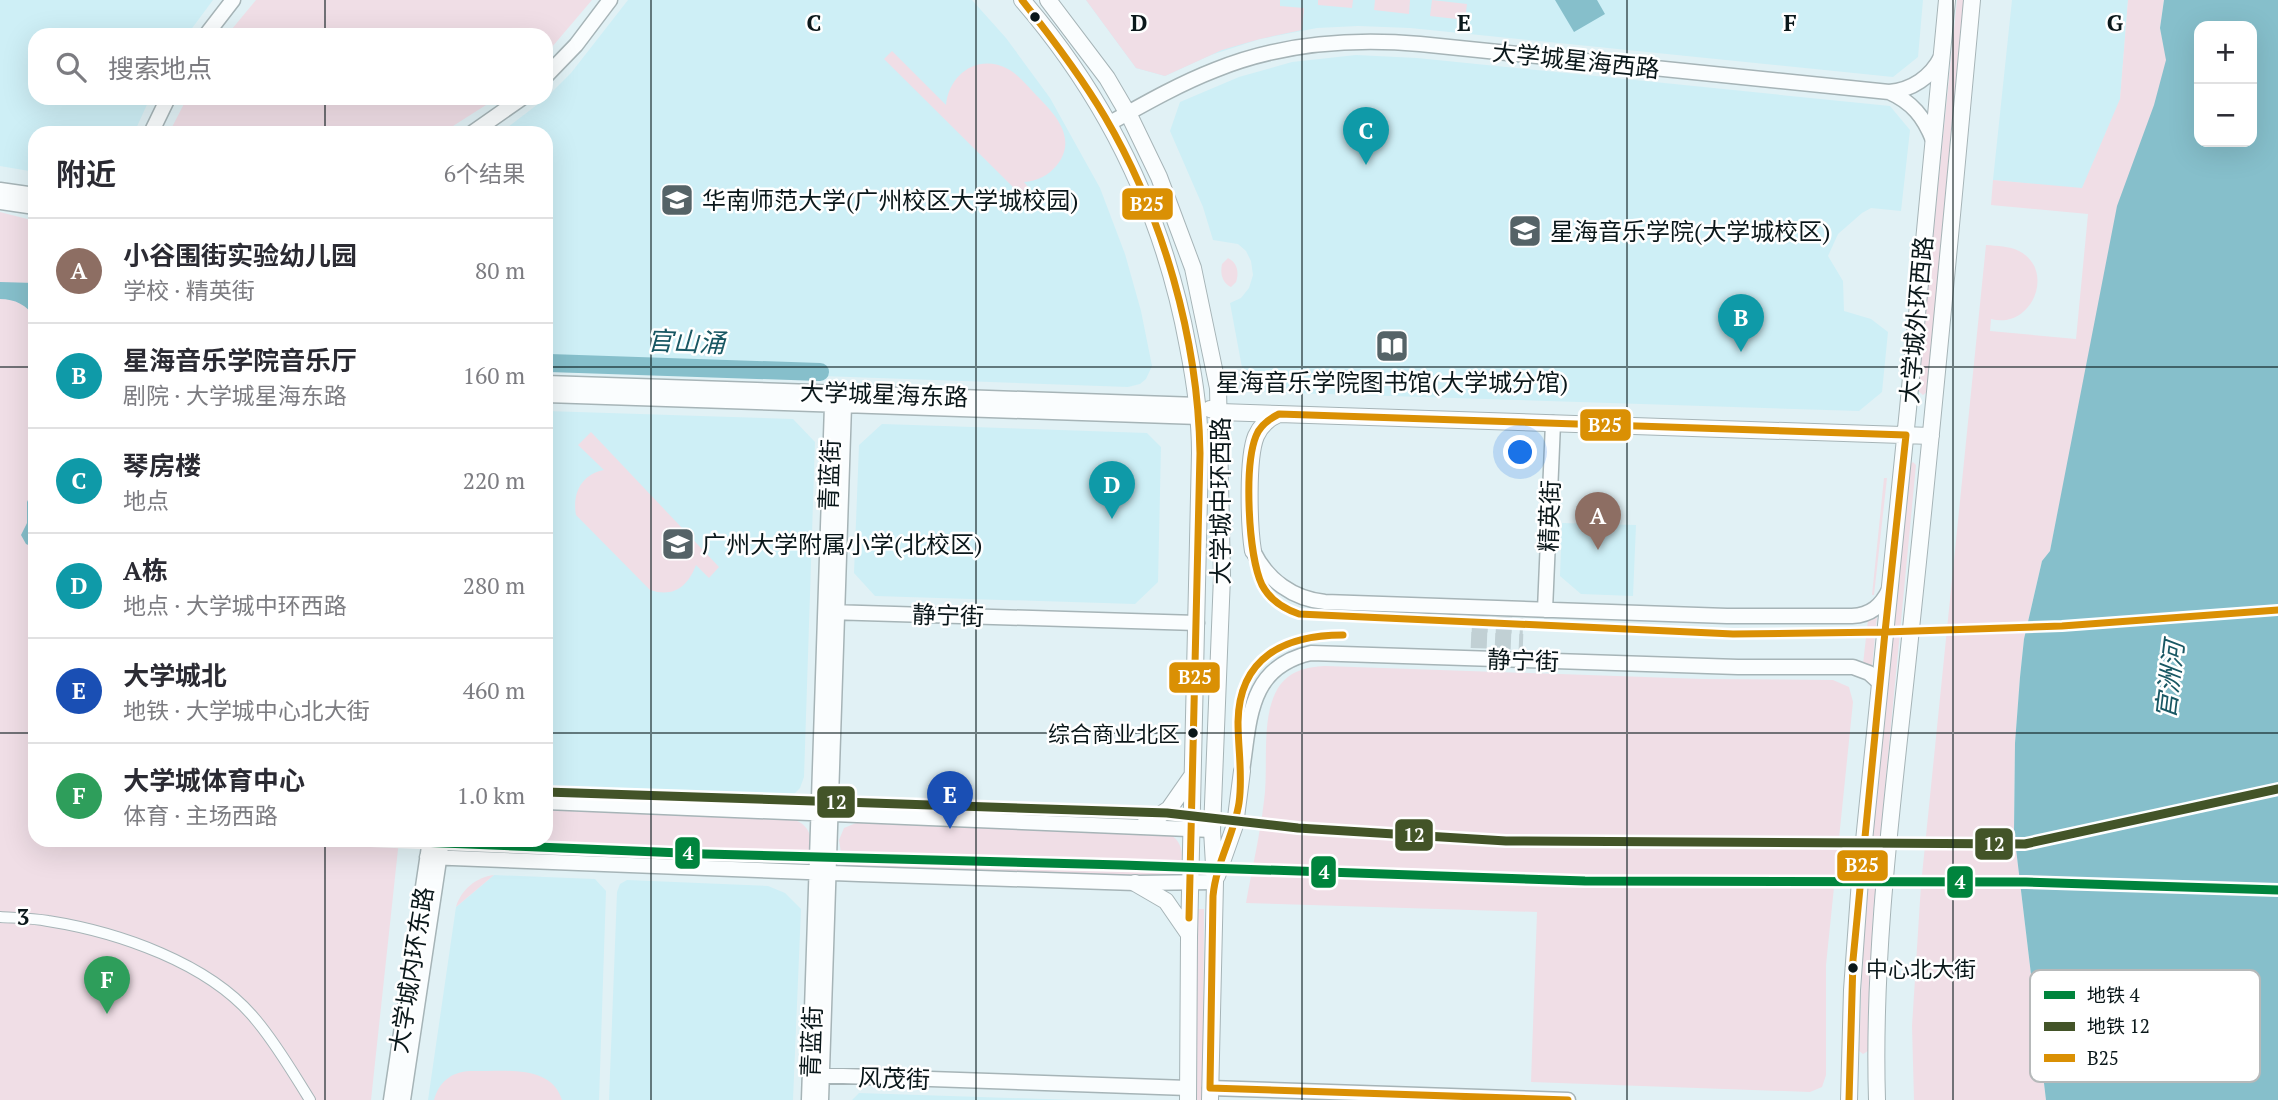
<!DOCTYPE html>
<html lang="zh">
<head>
<meta charset="utf-8">
<style>
	body { margin:0; font-family:"PT Serif","Noto Sans SC",serif; background:#f7f7f7; color:#2b2b33 }
	.controls { position:absolute; right:21px; top:21px; display:grid; overflow:hidden; border-radius:14px; box-shadow:0 7px 28px #0002 }
	.controls button { width:63px; height:63px; display:grid; place-items:center; padding:0; border:0; border-bottom:2px solid #e1e1e2; background:#fff; color:#2b2b33; font:35px sans-serif }
	.you { position:absolute; left:1521px; top:453px; width:24px; height:24px; margin:-18px; border:5px solid #fff; border-radius:50%; background:#1a73e8; box-shadow:0 0 0 10px #1a73e833 }
	.badge { display:grid; place-items:center; width:46px; height:46px; border-radius:50%; background:#111827; color:#fff; font-size:23px; font-weight:700 }
	.pin { position:absolute; translate:-50% -58px; filter:drop-shadow(0 2px 4px #0008) }
	.pin::after { content:''; position:absolute; top:37px; width:24px; height:21px; background:inherit; clip-path:polygon(0 0,100% 0,50% 100%) }
	.list { margin:0; padding:0; list-style:none }
	h2 { display:flex; justify-content:space-between; align-items:center; height:91px; margin:0; padding:0 28px; font-size:30px }
	h2 small { font-size:23px; font-weight:400; color:#7c7c81 }
	.list li { display:grid; grid-template-columns:46px 1fr auto; gap:21px; align-items:center; box-sizing:border-box; height:105px; padding:0 28px; border-top:2px solid #e1e1e2 }
	.list b { display:block; font-size:26px; white-space:nowrap }
	.list p { margin:0; font-size:23px; white-space:nowrap; color:#7c7c81 }
	.list em { font-size:23px; font-style:normal; color:#7c7c81 }
	.icon { flex:none; width:38px; height:38px; fill:none; stroke:currentColor; stroke-width:2; stroke-linecap:round; stroke-linejoin:round }
	.map { position:relative; flex:none; width:2278px; height:1100px; overflow:hidden }
	.search { position:absolute; background:#fff; box-shadow:0 7px 28px #0002; left:28px; top:28px; width:525px; height:77px; display:flex; align-items:center; gap:18px; box-sizing:border-box; padding:0 24px; border-radius:21px; color:#7c7c81; font-size:26px }
	.panel { position:absolute; background:#fff; box-shadow:0 7px 28px #0002; left:28px; top:126px; width:525px; height:721px; border-radius:21px }
	.map>svg:first-child { display:block }
	.built { fill:#ceeff6 }
	.green { fill:#f0dee6 }
	.water { fill:#86bfcb; fill-rule:evenodd }
	.lines { fill:none; stroke-linecap:round; stroke-linejoin:round }
	.river { stroke:#86bfcb; stroke-width:18 }
	.primary-tunnel { stroke:#c1d0d4; stroke-width:16; stroke-dasharray:16 8; stroke-linecap:butt }
	.street-casing { stroke:#a6b4b7; stroke-width:12 }
	.secondary-casing { stroke:#a6b4b7; stroke-width:17 }
	.primary-casing { stroke:#a6b4b7; stroke-width:18 }
	.street { stroke:#fafdfe; stroke-width:10 }
	.secondary { stroke:#fafdfe; stroke-width:14 }
	.primary { stroke:#fafdfe; stroke-width:16 }
	.bus-1-casing { stroke:#fff; stroke-width:12 }
	.bus-1 { stroke:#da9004; stroke-width:7 }
	.metro-1-casing { stroke:#fff; stroke-width:14 }
	.metro-2-casing { stroke:#fff; stroke-width:14 }
	.metro-1 { stroke:#00843d; stroke-width:9 }
	.metro-2 { stroke:#435428; stroke-width:9 }
	.grid { fill:none; stroke:#0a171a; stroke-width:2; stroke-opacity:0.55 }
	.bus-dot { fill:#0a171a; stroke:#fff; stroke-width:2.5 }
	.labels { text-anchor:middle; dominant-baseline:central; stroke-width:5; stroke-linejoin:round; paint-order:stroke }
	.bus-label { font-size:22px; fill:#0a171a; stroke:#fff; text-anchor:end }
	.street-label { font-size:24px; fill:#0a171a; stroke:#fff }
	.poi-label { font-size:24px; fill:#0a171a; stroke:#fff; text-anchor:start }
	.water-label { font-size:26px; font-style:italic; fill:#185763; stroke:#fff }
	.key { fill:#fff; stroke:#b6b9ba; stroke-width:2 }
	.key-label { font-size:19px; fill:#0a171a }
	.grid-label { font-size:23px; text-anchor:middle; font-weight:bold; fill:#0a171a; stroke:#fff; stroke-width:5; stroke-linejoin:round; paint-order:stroke }
	.line-badge { stroke:#fff; stroke-width:2.5 }
	.badge-label { font-size:19px; text-anchor:middle; font-weight:bold; fill:#fff }
</style>
</head>
<body>
<div class="map">
<svg width="2278" height="1100" viewBox="0 0 2278 1100">
	<rect width="100%" height="100%" fill="#e1f1f5"/>
	<!-- built -->
	<path class="built" d="M0,0H213L187,35H35V98H150L134,133H35V172L0,166Z
		M628,0H972L1006,38L1050,98L1100,188L1125,254L1141,311L1152,366L1146,379L1140,384L1128,387L822,376V368L548,358L546,367V133H500L546,98L571,73Z
		M1086,0H1923L1918,57L1893,77L1410,28L1358,26L1317,28L1260,39L1211,55L1165,76L1136,68Z
		M2012,0H2128L2120,100L2082,189L1993,180Z
		M1356,55L1417,58L1890,106L1910,130L1901,211L1871,208L1862,213L1838,234L1828,256L1843,281L1844,311L1871,319L1888,332L1882,392L1859,411L1264,392L1243,373L1230,303L1241,298L1249,288L1253,275L1251,261L1246,251L1238,244L1213,240L1203,207L1170,131L1180,102L1239,77L1292,62Z
		M546,411L793,419L815,442L804,777L800,788L794,794L782,798L546,788Z
		M882,424L1147,433L1161,447L1158,582L1135,604L875,596L854,573L859,445Z
		M1562,523L1636,525L1633,596L1581,594L1560,576Z
		M494,875L595,879L606,891L599,1100H428L456,907Z
		M627,880L768,886L785,893L801,909L793,1100H609L617,892L620,884Z
		M859,1093L1075,1100H852Z"/>
	<!-- green -->
	<path class="green" d="M256,0H592L546,54V35H227Z
		M1086,0H1280V6L1304,8L1302,30L1260,39L1222,50L1165,76L1136,68Z
		M1318,0H1353L1352,8L1318,5Z
		M1375,0H1410L1409,14L1374,10Z
		M1432,0L1467,4L1465,20L1430,16Z
		M1957,0H1967L1927,392L1923,395L1917,390Z
		M2128,0H2164L2160,28L2167,60L2079,408L2050,551L2042,561L2024,639L2020,677L2015,743L2014,832L2046,1100H1914L1912,1026L1921,885L1986,245C1997,246 2009,246 2019,251C2057,271 2031,330 1991,319L1990,331L2076,339L2088,214L1991,205L1993,180L2082,188L2120,99Z
		M892,51L946,105C949,74 978,53 1008,69C1019,75 1028,87 1036,95C1055,114 1078,138 1057,165C1048,176 1037,181 1024,182L1029,188L1022,196L884,59Z
		M187,98H497L442,133H169Z
		M0,212L35,221V840H399L371,1100H0Z
		M1228,258C1238,263 1239,273 1236,282L1231,287C1222,283 1220,273 1222,264Z
		M591,432L719,567L709,578L696,565C688,586 674,598 650,590L576,515C572,493 582,474 604,470L578,445Z
		M1913,462L1916,465L1873,913L1868,1051L1863,1054L1859,1051L1864,917L1910,464Z
		M1884,478H1887L1874,595H1872Z
		M1877,616L1872,668L1863,664L1868,620Z
		M1325,666L1702,679L1833,680L1849,687L1853,702L1826,965V1075L1822,1087L1810,1092L1531,1082L1537,912L1246,903C1252,869 1260,835 1264,801C1269,767 1260,718 1278,688C1289,671 1306,667 1325,666Z
		M546,810L795,820C812,826 815,845 806,859L793,864L472,851C465,850 460,847 459,840H546Z
		M856,823L1167,833C1184,840 1186,860 1175,874L1164,878L853,867L842,859L839,840L844,828Z
		M494,875L456,907C461,890 476,877 494,875Z
		M1197,909H1204L1203,1100H1193Z
		M470,1071C500,1072 551,1063 562,1100H434C439,1082 451,1072 470,1071Z"/>
	<!-- water -->
	<path class="water" d="M1555,0H1597L1605,14L1574,32Z
		M2164,0H2278V1100H2046L2014,832L2015,743L2020,677L2024,639L2042,561L2050,551L2117,206L2154,105L2166,60L2160,28ZM2252,26V142H2199V26Z
		M0,282L35,283V318C27,305 15,299 0,299Z
		M35,486V548L26,544L21,535L27,523V502Z"/>
	<g class="lines">
		<!-- river -->
		<path class="river" d="M549,363L820,372"/>
		<!-- primary-tunnel -->
		<path class="primary-tunnel" d="M1472,624L1523,626
			M1471,640L1523,642"/>
		<defs>
			<path id="street" d="M0,917C16,918 32,918 48,921C118,932 210,963 256,1020C277,1045 293,1073 310,1100"/>
			<path id="secondary" d="M206,35L233,0
				M546,76L576,45L610,0
				M1889,92C1912,102 1924,117 1933,140
				M1110,123C1144,104 1179,84 1215,70C1281,43 1350,38 1420,44L1889,92C1912,90 1931,77 1941,57
				M151,133L168,98
				M472,133L522,98
				M0,190L35,195
				M0,202L35,207
				M546,383L1198,405
				M546,395L1199,417
				M1253,551C1267,580 1293,599 1325,602L1727,616H1852C1871,615 1881,606 1889,590
				M1545,610L1553,423
				M829,612L1197,623
				M1242,771C1250,719 1248,667 1311,653L1738,667H1853L1869,673L1880,683
				M546,802L1212,830
				M427,857L859,874L1135,883L1215,882
				M814,1075L1188,1088
				M1210,1088L1568,1100
				M391,1100L430,840
				M403,1100L442,840
				M809,1100L831,436L832,405L838,393
				M821,1100L844,405L838,393"/>
			<path id="primary" d="M1022,0C1109,101 1164,216 1188,347C1195,382 1200,417 1200,453L1189,937L1188,1100
				M1048,0L1107,78L1131,119L1159,177L1193,268L1218,388L1222,576L1212,830L1215,882L1210,1100
				M1210,409L1220,412L1279,414L1931,436
				M1253,551C1249,526 1247,458 1256,436C1261,425 1269,418 1279,414
				M1143,826L1169,809L1192,776
				M1217,876L1235,825L1242,771
				M1135,883L1166,901L1188,933
				M1849,1100L1852,990L1860,880L1908,409L1947,0
				M1877,1100C1872,939 1896,778 1912,619C1934,413 1953,206 1972,0"/>
		</defs>
		<!-- street casing -->
		<use href="#street" class="street-casing"/>
		<!-- secondary casing -->
		<use href="#secondary" class="secondary-casing"/>
		<!-- primary casing -->
		<use href="#primary" class="primary-casing"/>
		<!-- street -->
		<use href="#street" class="street"/>
		<!-- secondary -->
		<use href="#secondary" class="secondary"/>
		<!-- primary -->
		<use href="#primary" class="primary"/>
		<defs>
			<path id="bus-1" d="M1022,0C1052,38 1081,76 1105,117C1163,216 1198,338 1200,453L1189,918
				M1279,414L1906,435L1885,632L1733,634L1299,614C1284,609 1270,600 1262,585C1248,555 1244,466 1256,436C1260,425 1269,419 1279,414Z
				M1885,632L2062,626L2278,610
				M1210,1088L1213,896C1216,863 1234,835 1239,803C1243,776 1238,749 1238,722C1239,657 1285,635 1343,635
				M1210,1088L1568,1100
				M1849,1100L1853,960L1885,632"/>
		</defs>
		<!-- bus-1 casing -->
		<use href="#bus-1" class="bus-1-casing"/>
		<!-- bus-1 -->
		<use href="#bus-1" class="bus-1"/>
		<defs>
			<path id="metro-1" d="M370,840L705,854L1122,865L1585,881L2026,882L2278,890"/>
			<path id="metro-2" d="M546,792L1167,813L1298,828L1506,841L2025,844L2278,789"/>
		</defs>
		<!-- metro-1 casing -->
		<use href="#metro-1" class="metro-1-casing"/>
		<!-- metro-2 casing -->
		<use href="#metro-2" class="metro-2-casing"/>
		<!-- metro-1 -->
		<use href="#metro-1" class="metro-1"/>
		<!-- metro-2 -->
		<use href="#metro-2" class="metro-2"/>
	</g>
	<!-- grid -->
	<path class="grid" d="M325,0V35M651,0V1100M976,0V1100M1302,0V1100M1627,0V1100M1953,0V1100M325,98V133M0,367H35M546,367H2278M0,733H35M546,733H2278M325,840V1100"/>
	<!-- icons -->
	<defs>
		<symbol id="university-square" viewBox="-11 -11 22 22"><rect x="-9" y="-9" width="18" height="18" rx="4" fill="#556367" stroke="#fff"/><path d="M0-5L7-2L0 1L-7-2ZM-4 1L0 2.5L4 1V4Q0 6-4 4Z" fill="#fff"/></symbol>
		<symbol id="library-square" viewBox="-11 -11 22 22"><rect x="-9" y="-9" width="18" height="18" rx="4" fill="#556367" stroke="#fff"/><path d="M-6-4Q-3-5.5-.7-3.5V5Q-3 3-6 4ZM6-4Q3-5.5 .7-3.5V5Q3 3 6 4Z" fill="#fff"/></symbol>
		<symbol id="school-square" viewBox="-11 -11 22 22"><rect x="-9" y="-9" width="18" height="18" rx="4" fill="#556367" stroke="#fff"/><path d="M0-5L7-2L0 1L-7-2ZM-4 1L0 2.5L4 1V4Q0 6-4 4Z" fill="#fff"/></symbol>
	</defs>
	<g fill-rule="evenodd">
		<use href="#university-square" x="658" y="181" width="38" height="38"/>
		<use href="#university-square" x="1506" y="212" width="38" height="38"/>
		<use href="#library-square" x="1373" y="327" width="38" height="38"/>
		<use href="#school-square" x="659" y="525" width="38" height="38"/>
	</g>
	<!-- markers -->
	<g class="bus-dot">
		<circle cx="1035" cy="17" r="6"/>
		<circle cx="1193" cy="733" r="6"/>
		<circle cx="1853" cy="968" r="6"/>
	</g>
	<g class="labels">
		<!-- bus labels -->
		<g class="bus-label">
			<text x="1180" y="733">综合商业北区</text>
			<text x="1866" y="968" text-anchor="start">中心北大街</text>
		</g>
		<!-- street labels -->
		<g class="street-label">
			<text transform="translate(1576 60) rotate(6)">大学城星海西路</text>
			<text transform="translate(1916 320) rotate(-85)">大学城外环西路</text>
			<text transform="translate(884 394) rotate(2)">大学城星海东路</text>
			<text transform="translate(829 475) rotate(-88)">青蓝街</text>
			<text transform="translate(1220 501) rotate(-90)">大学城中环西路</text>
			<text transform="translate(1549 516) rotate(-88)">精英街</text>
			<text transform="translate(948 615) rotate(2)">静宁街</text>
			<text transform="translate(1523 660) rotate(2)">静宁街</text>
			<text transform="translate(411 970) rotate(-81)">大学城内环东路</text>
			<text transform="translate(811 1042) rotate(-88)">青蓝街</text>
			<text transform="translate(894 1078) rotate(2)">风茂街</text>
		</g>
		<!-- poi labels -->
		<g class="poi-label">
			<text x="702" y="200">华南师范大学(广州校区大学城校园)</text>
			<text x="1550" y="231">星海音乐学院(大学城校区)</text>
			<text x="1392" y="382" text-anchor="middle">星海音乐学院图书馆(大学城分馆)</text>
			<text x="702" y="544">广州大学附属小学(北校区)</text>
		</g>
		<!-- water labels -->
		<g class="water-label">
			<text transform="translate(686 341) rotate(2)">官山涌</text>
			<text transform="translate(2169 680) rotate(-83)">官洲河</text>
		</g>
	</g>
	<!-- legend -->
	<rect x="2030" y="970" width="230" height="112" rx="10" class="key"/>
	<rect x="2044" y="991" width="31" height="8" fill="#00843d"/>
	<rect x="2044" y="1022" width="31" height="9" fill="#435428"/>
	<rect x="2044" y="1054" width="31" height="8" fill="#da9004"/>
	<g class="key-label">
		<text x="2087" y="1002">地铁 4</text>
		<text x="2087" y="1033">地铁 12</text>
		<text x="2087" y="1065">B25</text>
	</g>
	<g class="grid-label">
		<text x="814" y="31">C</text>
		<text x="1139" y="31">D</text>
		<text x="1464" y="31">E</text>
		<text x="1790" y="31">F</text>
		<text x="2115" y="31">G</text>
		<text x="23" y="925">3</text>
	</g>
	<g class="line-badge">
		<rect x="1121" y="187" width="53" height="34" rx="7" fill="#da9004"/>
		<rect x="1579" y="408" width="53" height="34" rx="7" fill="#da9004"/>
		<rect x="1168" y="661" width="53" height="33" rx="7" fill="#da9004"/>
		<rect x="816" y="785" width="40" height="34" rx="7" fill="#435428"/>
		<rect x="1394" y="818" width="40" height="34" rx="7" fill="#435428"/>
		<rect x="1974" y="827" width="40" height="34" rx="7" fill="#435428"/>
		<rect x="674" y="836" width="27" height="34" rx="7" fill="#00843d"/>
		<rect x="1836" y="849" width="53" height="33" rx="7" fill="#da9004"/>
		<rect x="1310" y="855" width="27" height="34" rx="7" fill="#00843d"/>
		<rect x="1946" y="865" width="28" height="34" rx="7" fill="#00843d"/>
	</g>
	<g class="badge-label">
		<text x="1147" y="211">B25</text>
		<text x="1605" y="432">B25</text>
		<text x="1195" y="684">B25</text>
		<text x="836" y="809">12</text>
		<text x="1414" y="842">12</text>
		<text x="1994" y="851">12</text>
		<text x="688" y="860">4</text>
		<text x="1862" y="872">B25</text>
		<text x="1324" y="879">4</text>
		<text x="1960" y="889">4</text>
	</g>
</svg>
<div class="controls">
<button>+</button>
<button>−</button>
</div>
<div class="you"></div>
<div class="pin badge" style="left:1598px;top:550px;background:#8d6e63">A</div>
<div class="pin badge" style="left:1741px;top:352px;background:#0f9aa8">B</div>
<div class="pin badge" style="left:1366px;top:165px;background:#0f9aa8">C</div>
<div class="pin badge" style="left:1112px;top:519px;background:#0f9aa8">D</div>
<div class="pin badge" style="left:950px;top:829px;background:#1a4fb4">E</div>
<div class="pin badge" style="left:107px;top:1014px;background:#2e9e5b">F</div>
<div class="search"><svg class="icon" aria-label="search" viewBox="0 0 24 24"><circle cx="10" cy="10" r="6"/><path d="M15 15l6 6"/></svg>搜索地点</div>
<section class="panel">
<h2>附近<small>6个结果</small></h2>
<ul class="list">
<li><span class="badge" style="background:#8d6e63">A</span><div><b>小谷围街实验幼儿园</b><p>学校 · 精英街</p></div><em>80 m</em></li>
<li><span class="badge" style="background:#0f9aa8">B</span><div><b>星海音乐学院音乐厅</b><p>剧院 · 大学城星海东路</p></div><em>160 m</em></li>
<li><span class="badge" style="background:#0f9aa8">C</span><div><b>琴房楼</b><p>地点</p></div><em>220 m</em></li>
<li><span class="badge" style="background:#0f9aa8">D</span><div><b>A栋</b><p>地点 · 大学城中环西路</p></div><em>280 m</em></li>
<li><span class="badge" style="background:#1a4fb4">E</span><div><b>大学城北</b><p>地铁 · 大学城中心北大街</p></div><em>460 m</em></li>
<li><span class="badge" style="background:#2e9e5b">F</span><div><b>大学城体育中心</b><p>体育 · 主场西路</p></div><em>1.0 km</em></li>
</ul>
</section>
</div>
</body>
</html>
